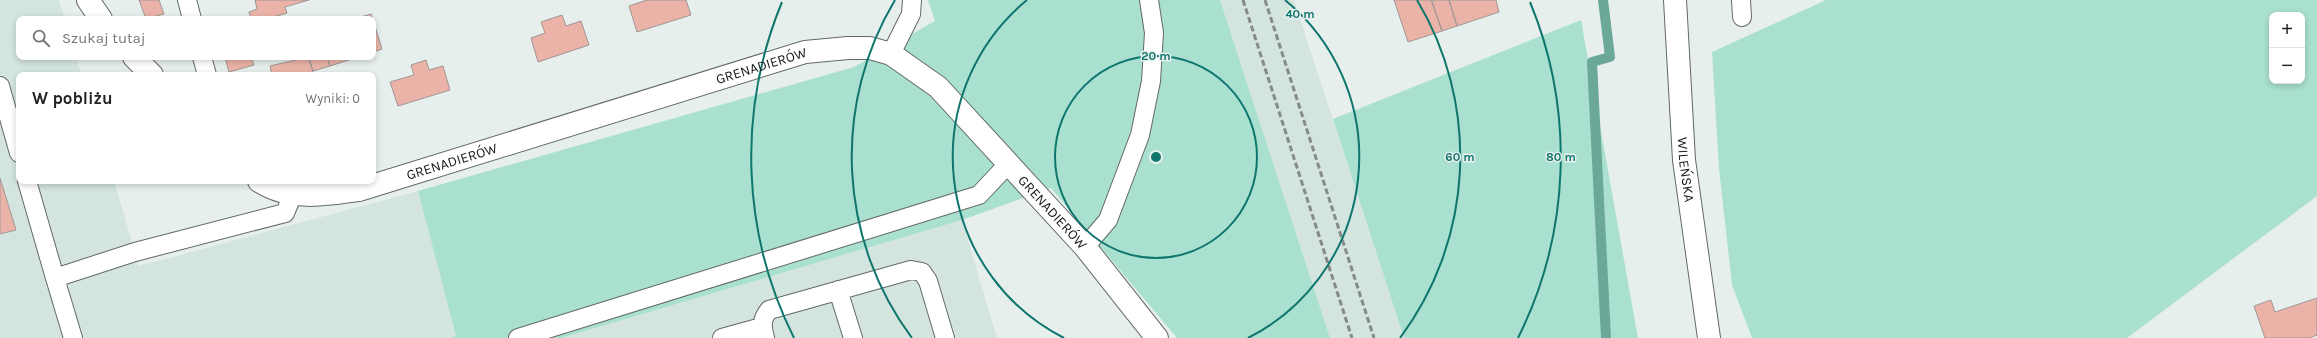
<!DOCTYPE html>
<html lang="pl">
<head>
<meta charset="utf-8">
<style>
	body { margin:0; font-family:Karla,sans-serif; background:#f6f6f6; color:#222 }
	.controls { position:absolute; right:12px; top:12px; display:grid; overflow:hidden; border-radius:8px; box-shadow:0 2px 6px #0003 }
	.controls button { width:36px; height:36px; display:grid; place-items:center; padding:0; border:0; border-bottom:1px solid #e0e0e0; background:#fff; color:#222; font:20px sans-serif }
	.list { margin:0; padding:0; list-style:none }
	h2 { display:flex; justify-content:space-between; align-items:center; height:52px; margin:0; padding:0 16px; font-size:17px }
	h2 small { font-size:13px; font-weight:400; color:#767676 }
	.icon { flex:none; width:22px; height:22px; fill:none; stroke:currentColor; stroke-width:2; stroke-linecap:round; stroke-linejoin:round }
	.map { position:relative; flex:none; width:2317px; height:338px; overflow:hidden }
	.search { position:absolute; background:#fff; box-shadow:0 2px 6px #0003; left:16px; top:16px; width:360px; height:44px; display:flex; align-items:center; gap:10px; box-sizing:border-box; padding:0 14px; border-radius:8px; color:#767676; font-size:15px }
	.panel { position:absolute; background:#fff; box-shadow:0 2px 6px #0003; left:16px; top:72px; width:360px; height:112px; border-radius:8px }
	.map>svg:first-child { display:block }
	.built { fill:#d4e5df }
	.green { fill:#a9e0cf; fill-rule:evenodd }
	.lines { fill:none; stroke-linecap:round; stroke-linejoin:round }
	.stream { stroke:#6ca897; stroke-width:10 }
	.building { fill:#ebb3a8; stroke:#9e9796 }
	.service-casing { stroke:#626967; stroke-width:20 }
	.minor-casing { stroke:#626967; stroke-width:24 }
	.tertiary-casing { stroke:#626967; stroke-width:24 }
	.service { stroke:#fff; stroke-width:18 }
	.minor { stroke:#fff; stroke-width:22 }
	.tertiary { stroke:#fff; stroke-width:22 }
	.rail { stroke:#868b8a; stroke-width:3; stroke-dasharray:6 3; stroke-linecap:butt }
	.ring { fill:none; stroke:#0f766e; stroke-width:2 }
	.labels { text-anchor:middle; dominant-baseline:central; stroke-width:3; stroke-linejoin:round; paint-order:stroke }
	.street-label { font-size:14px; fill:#181b1a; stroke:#e7efed }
	.centre { fill:#0f766e; stroke:#e7efed; stroke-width:2 }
	.ring-label { font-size:12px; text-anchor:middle; font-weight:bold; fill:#0f766e; stroke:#e7efed; stroke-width:3; stroke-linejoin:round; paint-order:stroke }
</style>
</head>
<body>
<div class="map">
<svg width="2317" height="338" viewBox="0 0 2317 338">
	<rect width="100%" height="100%" fill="#e7efed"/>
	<!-- built -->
	<path class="built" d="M0,0H59L65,19H19V57H76L82,75H19V181H114L139,266L418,191L456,336L450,338H0Z
		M1220,0H1294L1404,338H1330Z
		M962,220L997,338H561Z"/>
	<!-- green -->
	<path class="green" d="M928,0H1220L1330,338H1177L1051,188L962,220L561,338H450L456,336L418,191L854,67L935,21Z
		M1826,0H2317V196L2127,338H1752L1732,285L1719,169L1712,52ZM2272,15H2302V81H2272Z
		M1581,20L1638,338H1404L1333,119Z"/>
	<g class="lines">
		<!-- stream -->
		<path class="stream" d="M1603,0L1610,57L1592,62L1606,338"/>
	</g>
	<!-- building -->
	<path class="building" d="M139,0H159L164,14L146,19Z
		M255,0H309L285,7L287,13L267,19H251L249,12L257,9Z
		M647,0H686L691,15L637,32L629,6Z
		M1394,0H1431L1442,31L1408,42Z
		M1436,0H1449L1457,26L1442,31L1432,1Z
		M1449,0H1496L1499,12L1457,26Z
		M371,14L373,19H354Z
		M562,15L566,26L581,21L589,45L538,62L531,38L545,33L541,22Z
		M373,20L382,49L373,52Z
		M225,57H251L254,65L229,72Z
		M308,57L314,75H272L270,66Z
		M309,57H327L330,66L313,71Z
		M327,57H358L330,66Z
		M426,60L429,70L443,66L450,90L398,106L390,82L414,75L411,65Z
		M0,178L16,230L0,234Z
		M2317,298V335L2309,338H2265L2254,306L2271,300L2275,312Z"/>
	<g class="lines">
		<defs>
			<path id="service" d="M187,0L192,19
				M1741,0L1742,17
				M891,54L911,14L912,0
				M202,57L207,75
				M0,86L19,153
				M27,181L55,278L135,252L285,213L293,194
				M1085,247L1108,220L1140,135L1151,81L1154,33L1149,0
				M55,278L73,338
				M838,290L853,338
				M518,338L979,195L1009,163
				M722,338L762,327
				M765,338C762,326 761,320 769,310L911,270L922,272L928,281L945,338"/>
			<g id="minor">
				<path d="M88,0L101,19"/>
				<path d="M134,57L152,75"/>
				<path id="s1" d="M259,181C289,201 326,195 359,190L805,52L848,48H870L891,54L938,87L1085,247L1157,338"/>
			</g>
			<g id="tertiary">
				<path id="s2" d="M1675,0L1684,160L1709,338"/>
			</g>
		</defs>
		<!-- service casing -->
		<use href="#service" class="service-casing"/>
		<!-- minor casing -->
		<use href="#minor" class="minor-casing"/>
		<!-- tertiary casing -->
		<use href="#tertiary" class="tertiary-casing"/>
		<!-- service -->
		<use href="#service" class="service"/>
		<!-- minor -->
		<use href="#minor" class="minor"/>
		<!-- tertiary -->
		<use href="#tertiary" class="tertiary"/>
		<!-- rail -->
		<path class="rail" d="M1243,0L1352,338
			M1265,0L1374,338"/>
	</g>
	<!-- distance rings -->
	<g class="ring">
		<circle cx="1156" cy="157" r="101"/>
		<path d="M1064 338A203 203 0 0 1 1027 0M1285 0A203 203 0 0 1 1248 338"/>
		<path d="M912 338A304 304 0 0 1 895 0M1417 0A304 304 0 0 1 1400 338"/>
		<path d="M794 338A405 405 0 0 1 782 2M1530 2A405 405 0 0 1 1518 338"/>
	</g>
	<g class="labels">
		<!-- street labels -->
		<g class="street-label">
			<text stroke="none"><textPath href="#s1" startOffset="524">GRENADIERÓW</textPath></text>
			<text stroke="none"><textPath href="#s1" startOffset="200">GRENADIERÓW</textPath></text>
			<text stroke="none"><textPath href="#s2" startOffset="170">WILEŃSKA</textPath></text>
			<text stroke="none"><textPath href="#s1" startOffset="884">GRENADIERÓW</textPath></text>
		</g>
	</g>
	<circle cx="1156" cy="157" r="6" class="centre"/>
	<g class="ring-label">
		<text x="1300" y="18">40 m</text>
		<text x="1156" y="60">20 m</text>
		<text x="1460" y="161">60 m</text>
		<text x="1561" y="161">80 m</text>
	</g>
</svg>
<div class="controls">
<button>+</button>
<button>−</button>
</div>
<div class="search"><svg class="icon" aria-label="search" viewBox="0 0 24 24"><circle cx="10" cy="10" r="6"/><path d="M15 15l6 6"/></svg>Szukaj tutaj</div>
<section class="panel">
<h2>W pobliżu<small>Wyniki: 0</small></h2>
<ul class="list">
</ul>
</section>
</div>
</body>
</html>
